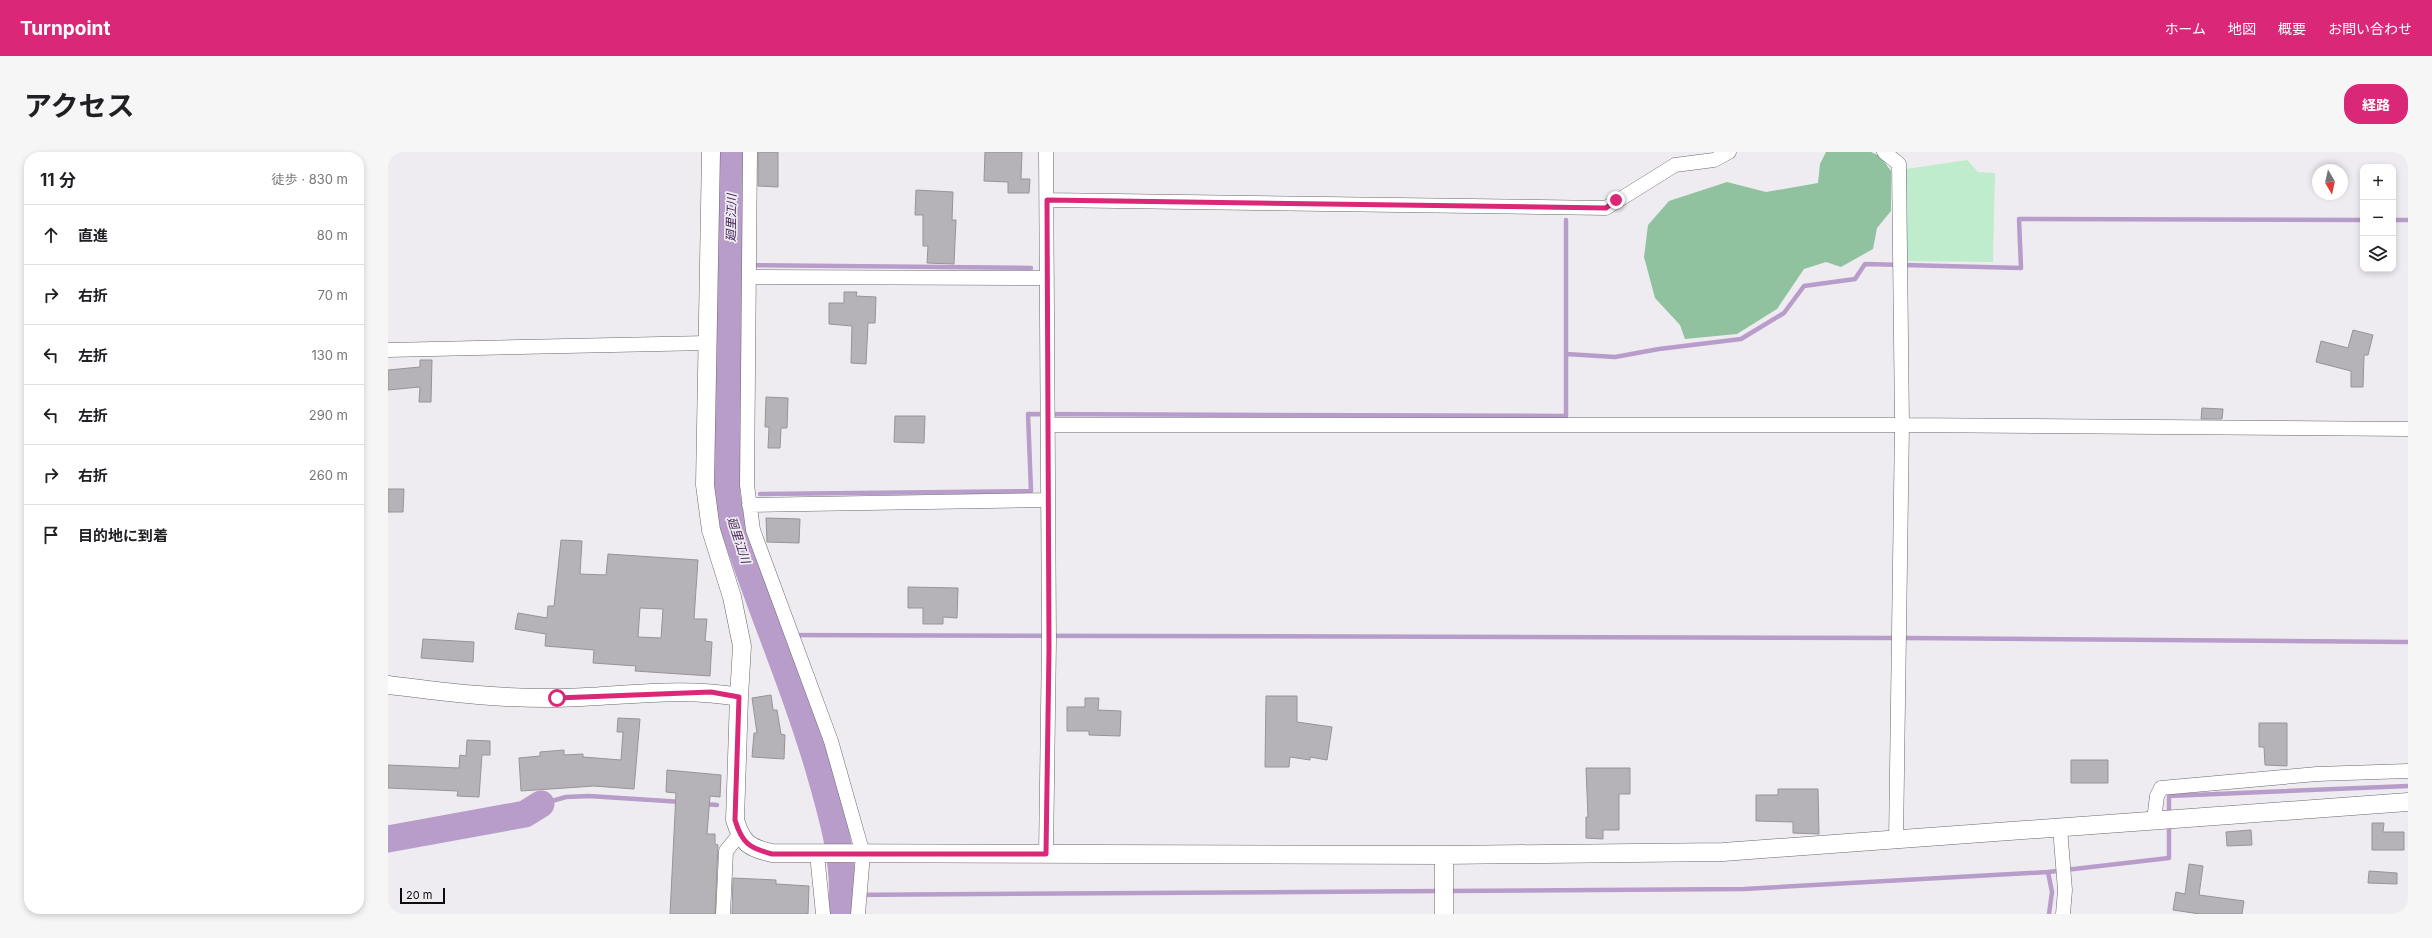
<!DOCTYPE html>
<html lang="ja">
<head>
<meta charset="utf-8">
<style>
	body { margin:0; font-family:Inter,"Noto Sans JP",sans-serif; background:#f6f6f6; color:#202124 }
	.controls { position:absolute; right:12px; top:12px; display:grid; overflow:hidden; border-radius:8px; box-shadow:0 2px 6px #0003 }
	.controls button { width:36px; height:36px; display:grid; place-items:center; padding:0; border:0; border-bottom:1px solid #e0e0e0; background:#fff; color:#202124; font:20px sans-serif }
	.compass { position:absolute; left:1924px; top:12px; width:36px; height:36px; border-radius:50%; background:#fff; box-shadow:0 2px 6px #0003; rotate:171deg }
	.scale { position:absolute; left:12px; bottom:10px; width:45px; box-sizing:border-box; padding-left:4px; border:2px solid #0d0c0e; border-top:0; font-size:11px; line-height:14px; white-space:nowrap; color:#0d0c0e; -webkit-text-stroke:3px #efecf1; paint-order:stroke }
	.stop { position:absolute; width:12px; height:12px; margin:-9px; border:3px solid #db2777; border-radius:50%; background:#fff }
	.stop.end { background:#db2777; border-color:#fff; box-shadow:0 1px 4px #0008 }
	.list { margin:0; padding:0; list-style:none }
	h2 { display:flex; justify-content:space-between; align-items:center; height:52px; margin:0; padding:0 16px; font-size:17px }
	h2 small { font-size:13px; font-weight:400; color:#757577 }
	.list li { display:grid; grid-template-columns:26px 1fr auto; gap:12px; align-items:center; box-sizing:border-box; height:60px; padding:0 16px; border-top:1px solid #e0e0e0 }
	.list b { display:block; font-size:15px; white-space:nowrap }
	.list em { font-size:13px; font-style:normal; color:#757577 }
	.icon { flex:none; width:22px; height:22px; fill:none; stroke:currentColor; stroke-width:2; stroke-linecap:round; stroke-linejoin:round }
	.map { position:relative; flex:none; width:2020px; height:762px; overflow:hidden; border-radius:16px }
	header { display:flex; align-items:center; gap:24px; box-sizing:border-box; height:56px; padding:0 20px; background:#db2777; color:#fff }
	header strong { font-size:19px }
	nav { display:flex; gap:22px; margin-inline-start:auto; font-size:14px }
	.intro { display:flex; align-items:center; justify-content:space-between; box-sizing:border-box; height:96px; padding:0 24px }
	h1 { margin:0; font-size:28px }
	.button { padding:10px 18px; border-radius:16px; background:#db2777; color:#fff; font-size:14px; font-weight:700 }
	main { display:flex; gap:24px; padding:0 24px }
	aside { flex:1; background:#fff; border-radius:16px; box-shadow:0 2px 6px #0003 }
	.map>svg:first-child { display:block }
	.green { fill:#bfeccc }
	.forest { fill:#91c29f }
	.lines { fill:none; stroke-linecap:round; stroke-linejoin:round }
	.stream { stroke:#b89cca; stroke-width:4.5 }
	.river { stroke:#b89cca; stroke-width:27 }
	.building { fill:#b5b3b7; stroke:#979498; fill-rule:evenodd }
	.minor-casing { stroke:#6a686c; stroke-width:15 }
	.tertiary-casing { stroke:#6a686c; stroke-width:19 }
	.minor { stroke:#fff; stroke-width:14 }
	.tertiary { stroke:#fff; stroke-width:18 }
	.route { stroke:#db2777; stroke-width:5 }
	.labels { text-anchor:middle; dominant-baseline:central; stroke-width:3.5; stroke-linejoin:round; paint-order:stroke }
	.water-label { font-size:12px; font-style:italic; fill:#401c54; stroke:#efecf1 }
</style>
</head>
<body>
<header>
<strong>Turnpoint</strong>
<nav><a>ホーム</a><a>地図</a><a>概要</a><a>お問い合わせ</a></nav>
</header>
<div class="intro"><h1>アクセス</h1><a class="button">経路</a></div>
<main>
<aside>
<h2>11 分<small>徒歩 · 830 m</small></h2>
<ul class="list">
<li><svg class="icon" aria-label="ahead" viewBox="0 0 24 24"><path d="M12 20V5M6 11l6-6 6 6"/></svg><div><b>直進</b></div><em>80 m</em></li>
<li><svg class="icon" aria-label="right" viewBox="0 0 24 24"><path d="M7 20v-9h11M14 6l5 5-5 5"/></svg><div><b>右折</b></div><em>70 m</em></li>
<li><svg class="icon" aria-label="left" viewBox="0 0 24 24"><path d="M17 20v-9H6M10 6l-5 5 5 5"/></svg><div><b>左折</b></div><em>130 m</em></li>
<li><svg class="icon" aria-label="left" viewBox="0 0 24 24"><path d="M17 20v-9H6M10 6l-5 5 5 5"/></svg><div><b>左折</b></div><em>290 m</em></li>
<li><svg class="icon" aria-label="right" viewBox="0 0 24 24"><path d="M7 20v-9h11M14 6l5 5-5 5"/></svg><div><b>右折</b></div><em>260 m</em></li>
<li><svg class="icon" aria-label="arrive" viewBox="0 0 24 24"><path d="M6 21V4h12l-3 4 3 4H6"/></svg><div><b>目的地に到着</b></div></li>
</ul>
</aside>
<div class="map">
<svg width="2020" height="762" viewBox="0 0 2020 762">
	<rect width="100%" height="100%" fill="#efecf1"/>
	<!-- green -->
	<path class="green" d="M1579,8L1590,20L1607,21L1605,110L1517,109L1518,17Z"/>
	<!-- forest -->
	<path class="forest" d="M1438,0H1483L1492,4L1503,19V59L1489,76L1485,97L1453,115L1438,110L1416,117L1389,157L1349,182L1297,187L1292,173L1267,146L1256,105L1260,73L1281,49L1339,30L1378,40L1430,31L1432,12Z"/>
	<g class="lines">
		<!-- stream -->
		<path class="stream" d="M2005,68H2020
			M342,113L643,116
			M1178,202L1227,205L1271,197L1353,187L1396,161L1416,134L1467,127L1477,112L1633,116L1631,67L1975,68
			M372,342L643,339L640,262L1178,264V68
			M339,344L349,343
			M385,483L1519,486L2020,490
			M153,652L178,645L201,644L294,650
			M317,652L329,653
			M1781,664V644L2020,634
			M1660,720L1664,740L1661,762
			M1060,739L1356,737L1660,720L1781,706V671
			M455,743L1053,739"/>
		<!-- river -->
		<path class="river" d="M344,0L339,344L343,367C371,454 409,539 434,628C446,670 459,717 453,762
			M0,687L137,662L153,652"/>
	</g>
	<!-- building -->
	<path class="building" d="M370,0H390V35L370,34Z
		M597,0H634L633,27H642L641,41H620V30L596,29Z
		M528,38L565,40L564,68H568L566,112L539,111L540,94H535V63H527Z
		M456,140H469L468,144L488,145L487,171H480L478,212L463,211L464,174L441,172V151H456Z
		M1965,178L1985,183L1980,203H1976L1975,235H1963V219L1928,210L1933,189L1960,196Z
		M32,208H44L43,250H31L32,235L0,238V218L32,215Z
		M378,245L400,246L399,276H393L392,296H380L381,275H377Z
		M1814,256L1835,257L1834,267H1813Z
		M507,264H537L536,291L506,290Z
		M0,337H16L15,360H0Z
		M378,366L412,367L411,391L379,390Z
		M173,388L194,389L192,422L218,423L220,402L310,408L306,467H319L317,489L324,490L322,524L247,519L248,514L205,511L206,498L157,494L158,482L127,477L130,461L159,466L160,454H166ZM252,456L275,457L273,486L250,485Z
		M520,435L570,436L569,466L555,465V472H535V456H520Z
		M35,487L86,490L85,510L33,506Z
		M383,543L385,558H389L393,582L397,583L396,607L364,605L366,581H369L364,546Z
		M878,544H909V570L944,575L939,608L922,605V608L902,605L901,615H877Z
		M697,546H711L710,558L733,559L732,584L701,583V579H679V555H697Z
		M230,566L252,567L246,637L206,634L133,639L131,606L152,604V600L176,598V603L195,602V605L233,608L235,580H229Z
		M1871,571H1899V614L1877,613L1876,595H1871Z
		M79,588L102,589V603H94L91,645L69,644L70,639L0,636V613L71,616L72,603L78,604Z
		M1683,608H1720V631H1683Z
		M1198,616H1242V642H1231V678H1215V687L1198,686V665H1200Z
		M279,618L333,623L332,645L322,644L319,682H327V692L330,693L327,762H282L288,641L278,640Z
		M1390,637H1430L1431,682L1405,681V670L1368,669V643H1390Z
		M1984,671H1996L1995,680H2016V698H1984Z
		M1863,678L1864,693L1839,694L1838,680Z
		M1801,712L1815,714L1811,743L1856,749L1854,762H1812L1785,758L1788,740L1797,742Z
		M1981,719L2009,721V732L1980,731Z
		M345,726L388,728V732L421,734L420,762H344Z"/>
	<g class="lines">
		<defs>
			<path id="minor" d="M362,0L359,333L365,378L443,589L475,702L470,762
				M1496,0L1511,12L1514,273L1508,689
				M659,48L1218,56L1287,13L1326,8L1341,0
				M362,125L659,126
				M0,198L319,191
				M660,273H1514L2020,277
				M361,353L660,348
				M1766,668L1769,644L1773,636L1929,622L2020,619
				M1672,676L1677,738L1675,762
				M429,702L435,762
				M658,702L661,489L658,0
				M335,762L338,699L351,683"/>
			<path id="tertiary" d="M323,0L317,333L323,378L344,445L354,494L351,545
				M0,533C57,540 112,547 170,546C230,545 292,534 351,545L347,668C354,691 361,696 384,701L1056,703L1335,700L2020,650
				M1056,762V703"/>
		</defs>
		<!-- minor casing -->
		<use href="#minor" class="minor-casing"/>
		<!-- tertiary casing -->
		<use href="#tertiary" class="tertiary-casing"/>
		<!-- minor -->
		<use href="#minor" class="minor"/>
		<!-- tertiary -->
		<use href="#tertiary" class="tertiary"/>
	</g>
	<g class="lines">
		<!-- route -->
		<path class="route" d="M169,546L323,540L351,545L347,668C354,691 361,696 384,702H658L661,497L659,48L1218,56L1228,48"/>
	</g>
	<g class="labels">
		<!-- water labels -->
		<g class="water-label">
			<text transform="translate(343 66) rotate(-89)">廻里江川</text>
			<text transform="translate(351 388) rotate(72)">廻里江川</text>
		</g>
	</g>
</svg>
<div class="controls">
<button>+</button>
<button>−</button>
<button><svg class="icon" aria-label="layers" viewBox="0 0 24 24"><path d="M12 4l9 5-9 5-9-5zM3 14l9 5 9-5"/></svg></button>
</div>
<svg class="compass" viewBox="-18 -18 36 36"><path d="M0-13l5 13h-10z" fill="#e53935"/><path d="M0 13l5-13h-10z" fill="#757577"/></svg>
<div class="scale">20 m</div>
<div class="stop" style="left:169px;top:546px"></div>
<div class="stop end" style="left:1228px;top:48px"></div>
</div>
</main>
</body>
</html>
